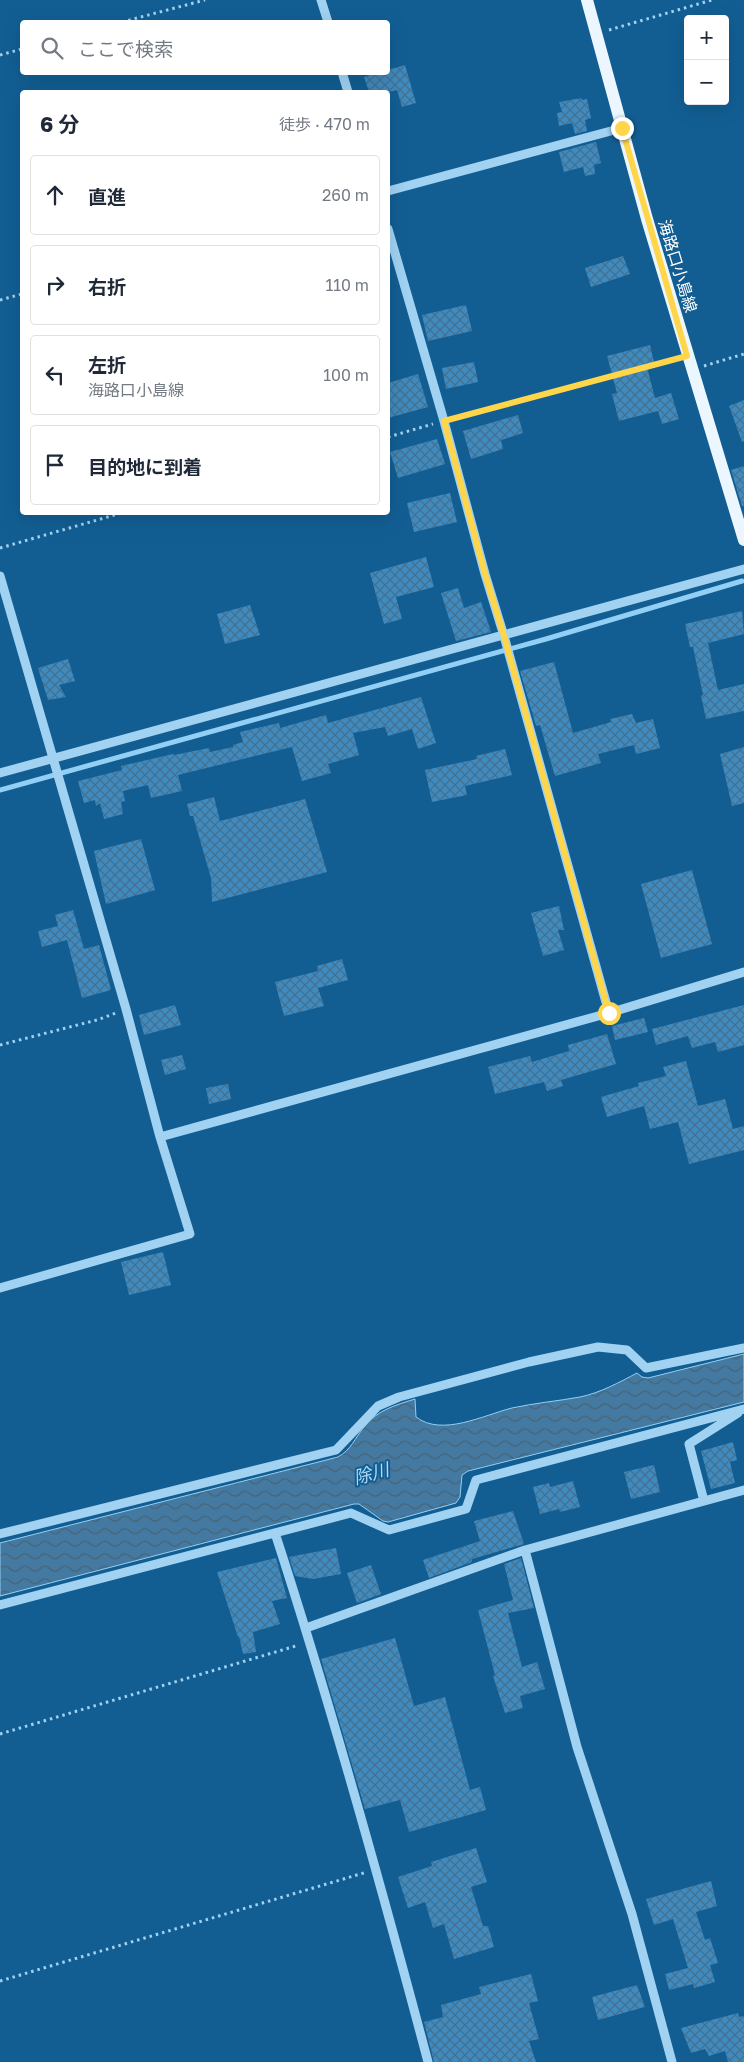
<!DOCTYPE html>
<html lang="ja">
<head>
<meta charset="utf-8">
<style>
	body { margin:0; font-family:"Golos Text","Noto Sans JP",sans-serif; background:#f2f2f3; color:#1f2937 }
	.controls { position:absolute; right:15px; top:15px; display:grid; overflow:hidden; border-radius:5px; box-shadow:0 5px 20px #0002 }
	.controls button { width:45px; height:45px; display:grid; place-items:center; padding:0; border:0; border-bottom:1px solid #e0e1e3; background:#fff; color:#1f2937; font:25px sans-serif }
	.stop { position:absolute; width:15px; height:15px; margin:-11px; border:4px solid #ffd54a; border-radius:50%; background:#fff }
	.stop.end { background:#ffd54a; border-color:#fff; box-shadow:0 1px 5px #0008 }
	.list { margin:0; padding:0; list-style:none }
	h2 { display:flex; justify-content:space-between; align-items:center; height:65px; margin:0; padding:0 20px; font-size:21px }
	h2 small { font-size:16px; font-weight:400; color:#747a83 }
	.list li { display:grid; grid-template-columns:32px 1fr auto; gap:15px; align-items:center; box-sizing:border-box; height:80px; margin:0 10px 10px; padding:0 10px; border:1px solid #e0e1e3; border-radius:5px }
	.list b { display:block; font-size:19px; white-space:nowrap }
	.list p { margin:0; font-size:16px; white-space:nowrap; color:#747a83 }
	.list em { font-size:16px; font-style:normal; color:#747a83 }
	.icon { flex:none; width:28px; height:28px; fill:none; stroke:currentColor; stroke-width:2; stroke-linecap:round; stroke-linejoin:round }
	.map { position:relative; flex:none; width:744px; height:2062px; overflow:hidden }
	.search { position:absolute; background:#fff; box-shadow:0 5px 20px #0002; left:20px; top:20px; width:370px; height:55px; display:flex; align-items:center; gap:12px; box-sizing:border-box; padding:0 18px; border-radius:5px; color:#747a83; font-size:19px }
	.panel { position:absolute; background:#fff; box-shadow:0 5px 20px #0002; left:20px; top:90px; width:370px; height:425px; border-radius:5px }
	.map>svg:first-child { display:block }
	.water { fill:url(#water-waves); stroke:#92cff5 }
	.lines { fill:none; stroke-linecap:round; stroke-linejoin:round }
	.stream { stroke:#92cff5; stroke-width:5 }
	.building { fill:url(#building-cross-hatch) }
	.path { stroke:#a1d2f2; stroke-width:3; stroke-dasharray:2.5 4; stroke-linecap:butt }
	.minor { stroke:#a1d2f2; stroke-width:9 }
	.major { stroke:#ecf6ff; stroke-width:12 }
	.route { stroke:#ffd54a; stroke-width:6 }
	.labels { text-anchor:middle; dominant-baseline:central; stroke-width:4; stroke-linejoin:round; paint-order:stroke }
	.street-label { font-size:16px; fill:#fff; stroke:#125e93 }
	.water-label { font-size:18px; font-style:italic; fill:#addbf9; stroke:#125e93 }
</style>
</head>
<body>
<div class="map">
<svg width="744" height="2062" viewBox="0 0 744 2062">
	<defs>
		<pattern id="water-waves" width="16" height="10" patternUnits="userSpaceOnUse" patternTransform="scale(1.25)"><rect width="16" height="10" fill="#447aa1"/><path d="M0 5q4-4 8 0t8 0" fill="none" stroke="#486376"/></pattern>
		<pattern id="building-cross-hatch" width="8" height="8" patternUnits="userSpaceOnUse" patternTransform="scale(1.25)"><rect width="8" height="8" fill="#3f8abe"/><path d="M0 0l8 8M0 8l8-8" fill="none" stroke="#447190"/></pattern>
	</defs>
	<rect width="100%" height="100%" fill="#125e93"/>
	<!-- water -->
	<path class="water" d="M744,1354V1402L468,1471L462,1475L460,1497L456,1503L388,1522L383,1521L359,1504H354L0,1596V1543L338,1457C351,1450 355,1438 364,1427C377,1410 396,1405 415,1399L416,1417C442,1437 484,1415 512,1408C535,1403 558,1401 580,1397C600,1393 620,1382 637,1373L642,1377L648,1378Z"/>
	<g class="lines">
		<!-- stream -->
		<path class="stream" d="M0,790L546,639L742,581"/>
	</g>
	<!-- building -->
	<path class="building" d="M405,65L416,103L402,107L397,90L389,92H369L364,77L380,72H388V70Z
		M582,98V100L587,99L591,118L585,120L587,131L575,134L572,123L559,126L557,113L562,112L559,102Z
		M596,142L601,163L594,165L595,174L585,176L583,167L564,172L559,152Z
		M623,256L630,274L591,287L585,268Z
		M466,305L472,331L428,341L422,315Z
		M650,345L654,362L646,364L655,398L671,393L679,419L662,424L658,411L619,421L612,394L617,393L607,356Z
		M474,362L478,382L446,389L442,368Z
		M418,374L428,407L388,418V383Z
		M744,400V441L742,442L729,406Z
		M518,415L523,433L501,440L503,449L471,459L463,431Z
		M437,439L445,464L398,478L390,452Z
		M744,466V506H742L731,470Z
		M450,493L457,522L414,532L407,503Z
		M426,557L434,587L396,597L402,619L384,624L370,573Z
		M458,588L464,608L481,602L491,632L456,641L441,593Z
		M250,605L260,635L225,644L217,614Z
		M742,611L744,634L708,643L718,690L744,684V711L706,719L701,696L703,695L693,647H690L685,624Z
		M68,659L75,681L59,685L66,697L48,700L38,668Z
		M554,662L573,733L611,722L610,719L632,714L636,723L653,719L660,748L636,754L634,745L598,754L601,763L555,776L540,725L536,726L520,671Z
		M421,697L436,743L418,749L412,729L388,736L385,727L353,733L359,755L328,764L331,773L302,781L292,747L178,775L182,791L151,798L148,785L123,791L125,801L121,802L123,814L104,819L100,803L96,806L95,800L84,803L78,781L122,770L121,766L173,754L174,755L209,748L210,752L233,747V745L243,742L240,732L279,723L280,728L326,715L328,723Z
		M744,747V803L732,806L720,754Z
		M505,749L512,775L465,786L467,795L432,802L425,770L477,759L476,756Z
		M214,797L220,821L305,799L327,872L212,902L211,878L193,816H190L187,804Z
		M141,839L155,890L106,904L94,851Z
		M692,870L712,944L661,958L641,884Z
		M559,906L564,930H558L564,950L543,956L531,913Z
		M73,910L84,949L99,945L111,990L82,998L67,940L42,947L38,931L58,926L55,915Z
		M342,959L348,980L318,988L324,1006L284,1016L275,982L318,971L317,966Z
		M175,1005L181,1025L144,1035L139,1015Z
		M744,1005V1045L718,1052L715,1042L692,1048L688,1036L656,1045L652,1029Z
		M644,1018L648,1032L615,1040L612,1026Z
		M607,1034L616,1064L561,1080L563,1086L547,1091L544,1082L495,1094L488,1067L530,1056L532,1062L569,1051L568,1045Z
		M182,1055L186,1069L165,1075L161,1060Z
		M686,1061L698,1106L725,1099L733,1129L744,1126V1150L689,1164L678,1122L650,1129L644,1106L607,1117L601,1097L639,1086L638,1083L666,1076L663,1067Z
		M228,1084L231,1099L209,1104L206,1088Z
		M163,1252L171,1285L129,1295L121,1262Z
		M733,1442L737,1460L730,1462L735,1483L711,1489L701,1451Z
		M654,1465L660,1492L631,1499L624,1472Z
		M573,1481L580,1507L560,1512L559,1509L540,1514L533,1487L549,1483L550,1487Z
		M513,1511L524,1544L472,1559V1562L429,1578L423,1560L480,1541L474,1521Z
		M336,1548L341,1574L313,1579L295,1576L289,1557Z
		M276,1558L287,1598L272,1601L280,1624L253,1632L256,1652L243,1654L239,1636L238,1637L217,1572Z
		M521,1558L534,1608L508,1613L522,1667L537,1662L545,1689L520,1696L523,1708L505,1713L493,1676L495,1675L478,1610L513,1600L504,1564Z
		M371,1565L381,1594L357,1603L347,1573Z
		M395,1638L414,1706L445,1697L470,1790L480,1787L486,1810L409,1832L400,1800L365,1809L321,1659Z
		M476,1848L487,1882L471,1887L483,1926H488L494,1947L454,1959L444,1924L433,1928L425,1902L408,1908L398,1877L432,1866L431,1862Z
		M711,1881L717,1906L696,1912L705,1940L710,1938L718,1963L710,1965L715,1982L694,1988L693,1984L669,1990L665,1974L688,1968L673,1919L654,1925L646,1899Z
		M531,1974L538,2001L529,2003L539,2039L529,2041L536,2062H434L424,2022L443,2017L441,2005L481,1994L479,1987Z
		M637,1985L645,2007L598,2020L592,1997Z
		M738,2013L739,2017L744,2016V2062H728L725,2051L709,2056L705,2049L691,2053L681,2028Z"/>
	<g class="lines">
		<!-- path -->
		<path class="path" d="M122,22L205,0
			M609,30L712,0
			M0,55L22,49
			M0,300L22,294
			M704,366L744,354
			M455,418L677,359
			M388,437L433,424
			M0,548L125,512
			M0,1045L97,1020L116,1013
			M0,1734L299,1645
			M0,1981L367,1872"/>
		<!-- minor -->
		<path class="minor" d="M321,0L328,22
			M342,72L348,92
			M388,191L622,128
			M388,229L444,421L485,574L504,636L609,1013
			M0,576L126,1009L160,1137L190,1234L0,1288
			M0,773L744,569
			M160,1137L609,1013L744,972
			M704,1501L689,1444L738,1413
			M275,1533C332,1708 381,1885 428,2062
			M0,1534L336,1450L378,1406L399,1397L529,1362L598,1347L627,1350L646,1368L744,1348
			M525,1550L577,1747L632,1914L672,2062
			M0,1605L351,1513L389,1530L466,1509L476,1480L744,1409
			M306,1628L525,1550L744,1490"/>
		<!-- major -->
		<path class="major" d="M587,0L647,219L744,540"/>
	</g>
	<g class="lines">
		<!-- route -->
		<path class="route" d="M609,1013L504,636L485,574L444,421L687,356L622,128"/>
	</g>
	<g class="labels">
		<!-- street labels -->
		<g class="street-label">
			<text transform="translate(678 266) rotate(73)">海路口小島線</text>
		</g>
		<!-- water labels -->
		<g class="water-label">
			<text transform="translate(371 1473) rotate(-15)">除川</text>
		</g>
	</g>
</svg>
<div class="controls">
<button>+</button>
<button>−</button>
</div>
<div class="stop" style="left:609px;top:1013px"></div>
<div class="stop end" style="left:622px;top:128px"></div>
<div class="search"><svg class="icon" aria-label="search" viewBox="0 0 24 24"><circle cx="10" cy="10" r="6"/><path d="M15 15l6 6"/></svg>ここで検索</div>
<section class="panel">
<h2>6 分<small>徒歩 · 470 m</small></h2>
<ul class="list">
<li><svg class="icon" aria-label="ahead" viewBox="0 0 24 24"><path d="M12 20V5M6 11l6-6 6 6"/></svg><div><b>直進</b></div><em>260 m</em></li>
<li><svg class="icon" aria-label="right" viewBox="0 0 24 24"><path d="M7 20v-9h11M14 6l5 5-5 5"/></svg><div><b>右折</b></div><em>110 m</em></li>
<li><svg class="icon" aria-label="left" viewBox="0 0 24 24"><path d="M17 20v-9H6M10 6l-5 5 5 5"/></svg><div><b>左折</b><p>海路口小島線</p></div><em>100 m</em></li>
<li><svg class="icon" aria-label="arrive" viewBox="0 0 24 24"><path d="M6 21V4h12l-3 4 3 4H6"/></svg><div><b>目的地に到着</b></div></li>
</ul>
</section>
</div>
</body>
</html>
